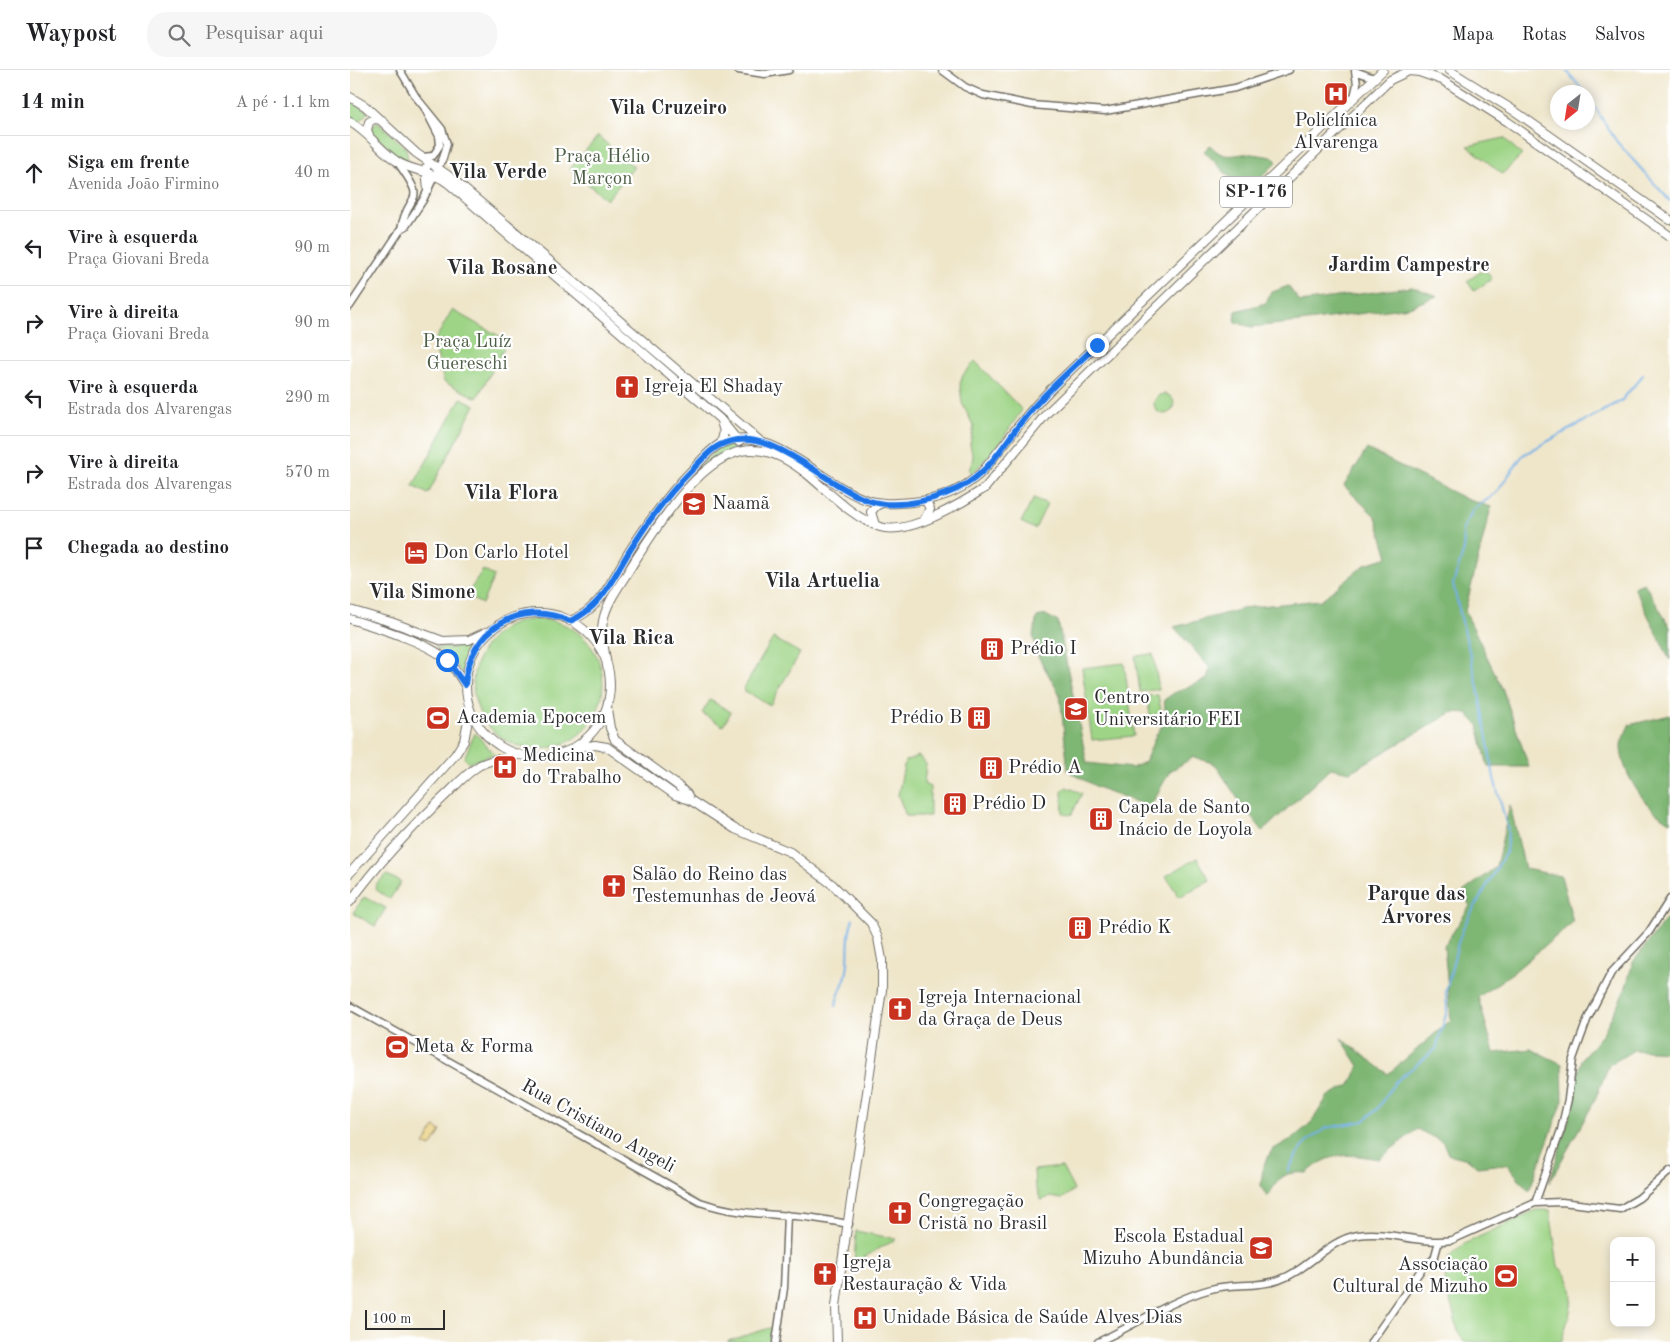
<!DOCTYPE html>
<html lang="pt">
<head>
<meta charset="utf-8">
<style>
	body { margin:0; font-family:"Old Standard TT",serif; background:#f6f6f6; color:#202124 }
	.controls { position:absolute; right:15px; bottom:15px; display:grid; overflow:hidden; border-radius:10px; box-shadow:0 2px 12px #0003 }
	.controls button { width:45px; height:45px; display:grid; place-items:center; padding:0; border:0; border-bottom:1px solid #e0e0e0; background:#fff; color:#202124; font:25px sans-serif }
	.compass { position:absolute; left:1200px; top:15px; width:45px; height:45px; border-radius:50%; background:#fff; box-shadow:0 2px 12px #0003; rotate:210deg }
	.scale { position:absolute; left:15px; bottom:12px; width:80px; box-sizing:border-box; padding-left:5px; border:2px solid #2b2b2b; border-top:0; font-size:14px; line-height:18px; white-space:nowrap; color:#2b2b2b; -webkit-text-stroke:4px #fff; paint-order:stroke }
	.stop { position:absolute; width:15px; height:15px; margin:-11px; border:4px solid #1a73e8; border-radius:50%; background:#fff }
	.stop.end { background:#1a73e8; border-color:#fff; box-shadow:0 1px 5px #0008 }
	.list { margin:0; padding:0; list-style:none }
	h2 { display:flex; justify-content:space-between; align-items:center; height:65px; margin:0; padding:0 20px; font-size:21px }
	h2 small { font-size:16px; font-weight:400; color:#757577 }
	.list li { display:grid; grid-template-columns:32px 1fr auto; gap:15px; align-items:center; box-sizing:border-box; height:75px; padding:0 20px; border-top:1px solid #e0e0e0 }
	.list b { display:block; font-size:19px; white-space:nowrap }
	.list p { margin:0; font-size:16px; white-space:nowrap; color:#757577 }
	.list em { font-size:16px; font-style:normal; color:#757577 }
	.icon { flex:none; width:28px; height:28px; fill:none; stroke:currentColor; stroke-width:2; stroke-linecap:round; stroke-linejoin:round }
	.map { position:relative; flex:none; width:1320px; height:1272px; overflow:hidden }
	header { display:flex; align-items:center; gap:30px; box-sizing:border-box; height:70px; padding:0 25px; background:#fff; border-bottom:1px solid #e0e0e0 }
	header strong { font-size:24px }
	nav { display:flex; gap:28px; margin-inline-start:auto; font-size:18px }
	.search { width:350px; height:45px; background:#f6f6f6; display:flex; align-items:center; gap:12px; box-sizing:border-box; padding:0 18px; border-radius:20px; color:#757577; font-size:19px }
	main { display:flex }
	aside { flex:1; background:#fff }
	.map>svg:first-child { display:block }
	.green { fill:#9ed486; stroke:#648058 }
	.forest { fill:#7eb673; stroke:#54704f }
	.sand { fill:#eeda9e; stroke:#8c8264 }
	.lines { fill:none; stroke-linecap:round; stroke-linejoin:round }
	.stream { stroke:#75b1e7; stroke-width:2 }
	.tertiary-casing { stroke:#706c63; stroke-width:9 }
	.primary-casing { stroke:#706c63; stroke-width:10 }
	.tertiary { stroke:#fff; stroke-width:6 }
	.primary { stroke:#fff; stroke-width:8 }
	.route { stroke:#1a73e8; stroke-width:6 }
	.labels { text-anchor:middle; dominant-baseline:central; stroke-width:4.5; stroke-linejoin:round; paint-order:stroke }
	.shield { fill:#fff; stroke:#6b6b6b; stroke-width:1 }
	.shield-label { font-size:18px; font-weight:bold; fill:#2b2b2b }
	.poi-label { font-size:19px; fill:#2b2b2b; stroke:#fff; text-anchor:start }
	.park-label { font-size:19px; fill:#4e5e46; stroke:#fff }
	.street-label { font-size:19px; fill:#2b2b2b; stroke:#fff }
	.neighbourhood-label { font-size:20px; font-weight:bold; fill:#2b2b2b; stroke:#fff }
	.quarter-label { font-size:21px; font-weight:bold; fill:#2b2b2b; stroke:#fff }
</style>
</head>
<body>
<header>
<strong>Waypost</strong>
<div class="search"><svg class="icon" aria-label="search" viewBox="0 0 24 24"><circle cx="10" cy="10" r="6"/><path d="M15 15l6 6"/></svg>Pesquisar aqui</div>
<nav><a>Mapa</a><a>Rotas</a><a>Salvos</a></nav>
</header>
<main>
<aside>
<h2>14 min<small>A pé · 1.1 km</small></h2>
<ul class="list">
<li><svg class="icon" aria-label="ahead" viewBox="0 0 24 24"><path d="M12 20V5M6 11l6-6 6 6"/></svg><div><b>Siga em frente</b><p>Avenida João Firmino</p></div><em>40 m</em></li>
<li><svg class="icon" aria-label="left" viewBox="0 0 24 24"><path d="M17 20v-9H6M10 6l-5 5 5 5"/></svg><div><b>Vire à esquerda</b><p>Praça Giovani Breda</p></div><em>90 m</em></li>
<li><svg class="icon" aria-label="right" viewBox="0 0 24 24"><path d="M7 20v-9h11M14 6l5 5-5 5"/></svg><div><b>Vire à direita</b><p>Praça Giovani Breda</p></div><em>90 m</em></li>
<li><svg class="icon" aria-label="left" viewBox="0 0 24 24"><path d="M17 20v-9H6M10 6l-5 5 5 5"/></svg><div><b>Vire à esquerda</b><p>Estrada dos Alvarengas</p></div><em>290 m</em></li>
<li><svg class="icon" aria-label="right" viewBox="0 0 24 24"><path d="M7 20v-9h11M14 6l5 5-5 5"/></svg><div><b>Vire à direita</b><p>Estrada dos Alvarengas</p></div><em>570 m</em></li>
<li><svg class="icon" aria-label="arrive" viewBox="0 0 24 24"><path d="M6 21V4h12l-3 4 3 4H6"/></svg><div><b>Chegada ao destino</b></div></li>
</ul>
</aside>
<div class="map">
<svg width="1320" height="1272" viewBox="0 0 1320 1272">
	<rect width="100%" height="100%" fill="#fff"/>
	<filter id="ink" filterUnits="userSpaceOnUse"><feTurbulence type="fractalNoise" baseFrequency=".02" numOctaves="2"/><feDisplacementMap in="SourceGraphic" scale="10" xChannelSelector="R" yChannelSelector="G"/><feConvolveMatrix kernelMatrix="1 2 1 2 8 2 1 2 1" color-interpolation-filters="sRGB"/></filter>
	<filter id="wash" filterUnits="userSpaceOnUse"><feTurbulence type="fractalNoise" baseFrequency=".0096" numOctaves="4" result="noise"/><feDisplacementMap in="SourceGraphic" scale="20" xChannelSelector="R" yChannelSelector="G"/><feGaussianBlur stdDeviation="1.12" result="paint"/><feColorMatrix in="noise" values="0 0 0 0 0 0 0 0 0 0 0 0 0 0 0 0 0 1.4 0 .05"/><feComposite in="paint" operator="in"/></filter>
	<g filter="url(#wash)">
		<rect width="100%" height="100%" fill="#efe6ca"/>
		<!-- green -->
		<path class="green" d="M0,31L18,42L9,52L0,47Z
			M27,52L56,78L58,89L55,91L51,90L24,64L21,59Z
			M248,66L284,97L257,130L220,99Z
			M1154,68L1172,85L1152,104L1118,76Z
			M1135,199L1142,209L1124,221L1117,211Z
			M102,240L158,271L127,328L94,312L84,272Z
			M625,291L672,340L649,374L623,403L619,401L623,388L620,374L624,357L612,333L610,314L613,305Z
			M804 334a10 10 0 1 1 20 0a10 10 0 1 1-20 0Z
			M111,328L125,335L78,424L63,416Z
			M380,374L384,379C364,388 352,405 334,415L333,414L367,379Z
			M684,428L697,434L685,459L671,452Z
			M133,500L144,506L132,534L116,526Z
			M123 614a65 65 0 1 1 130 0a65 65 0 1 1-130 0Z
			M423,568L450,583L420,635L393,620Z
			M126,572L117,586L113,606L103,590L85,577L101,578Z
			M803,584L809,619L790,622L785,586Z
			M774,593L784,666L742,670L732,598Z
			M808,625L812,644L800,646L797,626Z
			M360,630L381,642L373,656L352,643Z
			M125,663L144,684L119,693L114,688Z
			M569,686L576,694L574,714L580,717V746H556L548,725L555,691Z
			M716,717L732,723L722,744L718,745L713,743L712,721Z
			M847,788L860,810L829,827L816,806Z
			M37,805L51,812L40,829L25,819L26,814Z
			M14,827L36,838L25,856L3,843Z
			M712,1097L724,1120L712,1129L700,1127L691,1130L685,1116L684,1100Z
			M1186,1140H1200L1208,1196C1232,1218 1219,1245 1211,1272H1114L1108,1261L1095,1211L1099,1187L1116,1173Z
			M506,1161L546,1169L504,1193Z
			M423,1257L421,1272H377L378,1271Z"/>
		<!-- forest -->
		<path class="forest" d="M860,75C872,88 878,86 893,84C903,83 913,86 923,87L927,92L895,123L854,81Z
			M938,216L950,232L1062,217L1087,226L1059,237L950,252L901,257L885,252L886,241L916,233L920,223Z
			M1017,379L1116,429L1141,437L1115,541L1153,620L1179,697H1138L1128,655L1117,643L1103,642L1000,702L981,698L913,761L890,732L865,694L844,687L820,701L800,737L747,717L718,701L710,625L688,586L683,565L687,547L696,545L708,552L737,693L782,698L795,692L806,665L816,649L814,630L824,623L857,609L860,598L824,557L900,537L971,530L1016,494L1038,487L1026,447L994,416Z
			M1294,513L1320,557V590L1284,517Z
			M1320,645V752C1297,741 1271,703 1271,676C1271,670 1277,661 1279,655Z
			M1160,735L1175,799L1211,806L1223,852L1165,901L1128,927L1144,983L1181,979L1212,994L1213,1031L1179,1121L1157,1094L1127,1097L1118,1089L1098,1084L1093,1072L1067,1059L1029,1089C999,1084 981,1081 957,1103C933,1101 930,1107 917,1127L911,1116L913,1097L922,1080L943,1068L961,1053L978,1026L1000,1015L1009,996L991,968L1038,1004L1101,950L1094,876L1120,836L1113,822L1146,797Z
			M1320,844V982L1284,980L1259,995L1244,1032L1199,1113L1218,1052L1231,990L1252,965L1275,920L1283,892Z"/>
		<!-- sand -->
		<path class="sand" d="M85,1057L91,1061L81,1077L74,1074Z"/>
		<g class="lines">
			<!-- stream -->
			<path class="stream" d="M1216,0L1234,22
				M1238,27L1267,72L1320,131
				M486,936C487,923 495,914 497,901C500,884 496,865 503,849
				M938,1101L947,1084L956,1072L976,1058L1014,1051L1028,1038L1045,1012L1086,979L1097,941L1096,921L1108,873L1114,856L1156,782L1158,760L1144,708L1128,618L1103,514L1114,480L1113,459L1123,440L1146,423L1173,385L1271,331L1293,305"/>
		</g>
	</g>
	<g filter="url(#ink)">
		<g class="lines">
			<defs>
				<path id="tertiary" d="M50,0L66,27L92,59L97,74L93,88L73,130L56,156L51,159
					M388,0L415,4L439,0
					M592,0L615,17L633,25L682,35L755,41L885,18L939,0
					M1005,1L1024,8
					M1004,27L1007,14L1005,1
					M71,87L83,86L90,75L89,66L75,39
					M0,236L51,159C58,120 79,136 48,93
					M0,936L350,1132C381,1143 413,1144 445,1146C463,1147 481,1151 499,1154
					M1185,1133L1211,1060L1218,1029L1223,989L1237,950L1261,903L1299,862L1320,829
					M426,1272L434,1218L437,1145
					M748,1272C785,1255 821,1230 861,1219C883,1213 907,1218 929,1210C958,1200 976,1171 1008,1165C1039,1160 1071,1175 1102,1170L1185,1133L1212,1132L1270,1139L1289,1128L1320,1101
					M1021,1272L1073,1197L1084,1189L1089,1171"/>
				<path id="primary" d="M1099,0L1166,42L1320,150
					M0,27L15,36L66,83L99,106L207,197L410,371
					M0,52C18,62 29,79 45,90C60,102 81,99 99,114L370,349L389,372
					M19,65L17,60L19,52L24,49L32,50
					M76,98L78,120
					M371,351L374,362L371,374
					M574,450L580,439L576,431
					M525,455L521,442L526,436L532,433
					M0,540L41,552L93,571L119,570L136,562
					M116 615a72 72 0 1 1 144 0a72 72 0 1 1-144 0Z
					M0,549C25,557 78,572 97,590C104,597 110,607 115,615
					M220,551C254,538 265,502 284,474C302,447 320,422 342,400C351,391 359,380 370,374C419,351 474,416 517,430C532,435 547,433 562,432C585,430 607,423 625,408C636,400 643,387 652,377C667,357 683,337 701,319L1033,0
					M257,596C255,581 250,565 253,551C257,531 271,514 281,497C304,461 353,379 402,380C422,380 441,391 457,404C479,422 503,448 530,457C558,466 612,433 635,418L697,343L1040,10L1059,1L1069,2L1092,10L1158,52L1320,166
					M257,639L260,658L265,670L327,715L337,724L340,730
					M223,678L245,675L257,677L325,725L340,730L385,759L440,782L483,815L521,853L528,868L532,890V920L490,1206L486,1236L487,1272
					M0,803L105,685L114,671L120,640
					M0,832C28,793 63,756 98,723C108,713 118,702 130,695C141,689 155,688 167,685"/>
			</defs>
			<!-- tertiary casing -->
			<use href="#tertiary" class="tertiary-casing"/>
			<!-- primary casing -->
			<use href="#primary" class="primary-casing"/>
			<!-- tertiary -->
			<use href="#tertiary" class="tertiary"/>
			<!-- primary -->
			<use href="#primary" class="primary"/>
		</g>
	</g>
	<g class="lines" filter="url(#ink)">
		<!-- route -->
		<path class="route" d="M97,590L115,615C119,560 169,528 220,551C254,537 265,502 284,474C301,447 320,422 342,400C351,391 359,380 370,375C418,351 474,415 517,430C546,441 592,429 618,413C645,396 661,362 682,339C702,316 725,296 747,275"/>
	</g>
	<!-- icons -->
	<defs>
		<symbol id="hospital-square" viewBox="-11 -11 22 22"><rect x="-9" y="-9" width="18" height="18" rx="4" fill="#c8321e" stroke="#fff"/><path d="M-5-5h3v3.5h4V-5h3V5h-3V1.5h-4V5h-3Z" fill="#fff"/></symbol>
		<symbol id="church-square" viewBox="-11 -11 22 22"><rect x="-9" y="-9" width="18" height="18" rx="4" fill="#c8321e" stroke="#fff"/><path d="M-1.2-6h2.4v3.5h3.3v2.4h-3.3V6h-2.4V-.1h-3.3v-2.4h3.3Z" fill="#fff"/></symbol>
		<symbol id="school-square" viewBox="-11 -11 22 22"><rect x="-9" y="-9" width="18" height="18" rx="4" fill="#c8321e" stroke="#fff"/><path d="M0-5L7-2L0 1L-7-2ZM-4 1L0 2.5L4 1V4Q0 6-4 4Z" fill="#fff"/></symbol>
		<symbol id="hotel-square" viewBox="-11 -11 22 22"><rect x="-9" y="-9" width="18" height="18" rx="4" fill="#c8321e" stroke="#fff"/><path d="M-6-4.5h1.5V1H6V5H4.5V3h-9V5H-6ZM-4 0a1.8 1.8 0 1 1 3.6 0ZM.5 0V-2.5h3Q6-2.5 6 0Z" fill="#fff"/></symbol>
		<symbol id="building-square" viewBox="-11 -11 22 22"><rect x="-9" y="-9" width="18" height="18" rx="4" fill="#c8321e" stroke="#fff"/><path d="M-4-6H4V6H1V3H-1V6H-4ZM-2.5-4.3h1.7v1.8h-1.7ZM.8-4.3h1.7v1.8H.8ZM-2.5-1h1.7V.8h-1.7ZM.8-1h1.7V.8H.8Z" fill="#fff"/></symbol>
		<symbol id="university-square" viewBox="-11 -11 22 22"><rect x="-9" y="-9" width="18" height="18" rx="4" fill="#c8321e" stroke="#fff"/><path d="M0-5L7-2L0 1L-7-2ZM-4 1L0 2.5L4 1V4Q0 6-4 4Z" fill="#fff"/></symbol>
		<symbol id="stadium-square" viewBox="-11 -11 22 22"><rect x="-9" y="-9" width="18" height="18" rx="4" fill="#c8321e" stroke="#fff"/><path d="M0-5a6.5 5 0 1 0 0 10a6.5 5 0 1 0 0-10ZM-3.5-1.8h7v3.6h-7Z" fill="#fff"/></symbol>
	</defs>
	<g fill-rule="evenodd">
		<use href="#hospital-square" x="972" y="10" width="28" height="28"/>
		<use href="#church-square" x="263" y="303" width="28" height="28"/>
		<use href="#school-square" x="330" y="420" width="28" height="28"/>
		<use href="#hotel-square" x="52" y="469" width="28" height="28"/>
		<use href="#building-square" x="628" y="565" width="28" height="28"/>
		<use href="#university-square" x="712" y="625" width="28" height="28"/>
		<use href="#stadium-square" x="74" y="634" width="28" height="28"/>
		<use href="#building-square" x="615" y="634" width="28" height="28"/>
		<use href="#hospital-square" x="141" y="683" width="28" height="28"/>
		<use href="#building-square" x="627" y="684" width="28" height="28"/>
		<use href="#building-square" x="591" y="720" width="28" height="28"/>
		<use href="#building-square" x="737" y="735" width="28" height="28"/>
		<use href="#church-square" x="250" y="802" width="28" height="28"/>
		<use href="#building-square" x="716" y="844" width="28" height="28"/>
		<use href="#church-square" x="536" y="925" width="28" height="28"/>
		<use href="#stadium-square" x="33" y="963" width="28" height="28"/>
		<use href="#church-square" x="536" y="1129" width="28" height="28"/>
		<use href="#school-square" x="897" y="1164" width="28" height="28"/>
		<use href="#church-square" x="461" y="1190" width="28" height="28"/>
		<use href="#stadium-square" x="1142" y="1192" width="28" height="28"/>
		<use href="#hospital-square" x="501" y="1234" width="28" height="28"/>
	</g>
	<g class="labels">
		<!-- shield labels -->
		<rect class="shield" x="870" y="106.5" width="72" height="31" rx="4"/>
		<g class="shield-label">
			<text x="906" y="122">SP-176</text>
		</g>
		<!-- poi labels -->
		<g class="poi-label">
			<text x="986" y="51" text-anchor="middle">Policlínica<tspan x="986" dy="22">Alvarenga</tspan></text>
			<text x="294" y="317">Igreja El Shaday</text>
			<text x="362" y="434">Naamã</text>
			<text x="84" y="483">Don Carlo Hotel</text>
			<text x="660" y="579">Prédio I</text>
			<text x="744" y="628">Centro<tspan x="744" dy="22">Universitário FEI</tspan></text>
			<text x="106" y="648">Academia Epocem</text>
			<text x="612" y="648" text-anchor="end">Prédio B</text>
			<text x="172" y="686">Medicina<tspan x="172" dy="22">do Trabalho</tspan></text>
			<text x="658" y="698">Prédio A</text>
			<text x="622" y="734">Prédio D</text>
			<text x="768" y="738">Capela de Santo<tspan x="768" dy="22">Inácio de Loyola</tspan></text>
			<text x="282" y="805">Salão do Reino das<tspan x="282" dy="22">Testemunhas de Jeová</tspan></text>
			<text x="748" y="858">Prédio K</text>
			<text x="568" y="928">Igreja Internacional<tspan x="568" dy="22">da Graça de Deus</tspan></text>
			<text x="64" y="977">Meta &amp; Forma</text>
			<text x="568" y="1132">Congregação<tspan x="568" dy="22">Cristã no Brasil</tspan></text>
			<text x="894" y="1167" text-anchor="end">Escola Estadual<tspan x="894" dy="22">Mizuho Abundância</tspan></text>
			<text x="492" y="1193">Igreja<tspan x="492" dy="22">Restauração &amp; Vida</tspan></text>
			<text x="1138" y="1195" text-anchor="end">Associação<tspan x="1138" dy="22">Cultural de Mizuho</tspan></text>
			<text x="532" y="1248">Unidade Básica de Saúde Alves Dias</text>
		</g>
		<!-- park labels -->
		<g class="park-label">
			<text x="252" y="87">Praça Hélio<tspan x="252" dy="22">Marçon</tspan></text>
			<text x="117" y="272">Praça Luíz<tspan x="117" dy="22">Guereschi</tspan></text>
		</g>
		<!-- street labels -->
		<g class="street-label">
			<text transform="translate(248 1057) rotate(29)">Rua Cristiano Angeli</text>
		</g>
		<!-- neighbourhood labels -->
		<g class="neighbourhood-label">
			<text x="318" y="39">Vila Cruzeiro</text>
			<text x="1059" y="196">Jardim Campestre</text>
			<text x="472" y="512">Vila Artuelia</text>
			<text x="72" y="523">Vila Simone</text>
			<text x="1066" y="825">Parque das<tspan x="1066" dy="23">Árvores</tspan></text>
		</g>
		<!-- quarter labels -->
		<g class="quarter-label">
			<text x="148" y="102">Vila Verde</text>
			<text x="152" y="198">Vila Rosane</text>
			<text x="161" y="423">Vila Flora</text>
			<text x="281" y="568">Vila Rica</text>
		</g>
	</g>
</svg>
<div class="controls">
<button>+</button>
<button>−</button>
</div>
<svg class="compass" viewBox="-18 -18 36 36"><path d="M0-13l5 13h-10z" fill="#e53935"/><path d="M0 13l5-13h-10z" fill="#757577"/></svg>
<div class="scale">100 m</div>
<div class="stop" style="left:97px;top:590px"></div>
<div class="stop end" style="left:747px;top:275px"></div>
</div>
</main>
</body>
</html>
